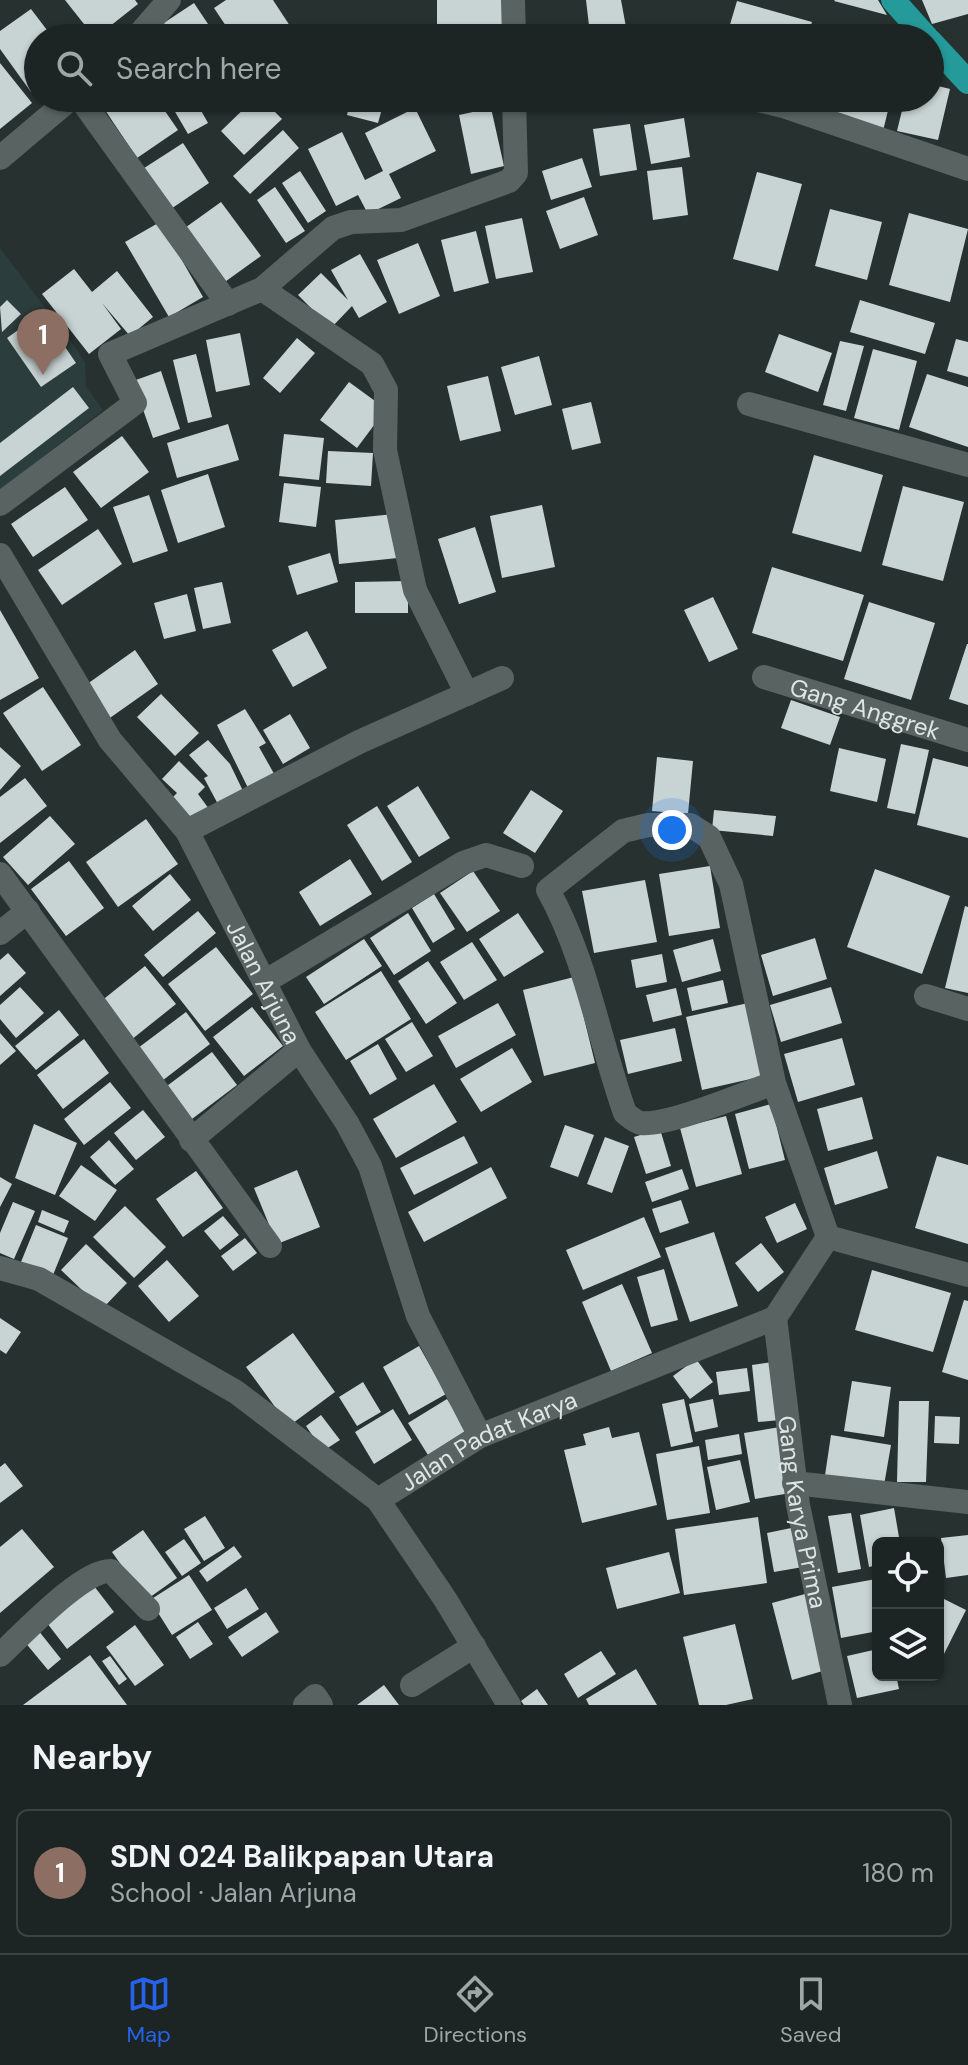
<!DOCTYPE html>
<html lang="en">
<head>
<meta charset="utf-8">
<style>
	body { margin:0; font-family:"DM Sans",sans-serif; background:#252d2c; color:#f1f3f6 }
	.controls { position:absolute; right:24px; bottom:24px; display:grid; overflow:hidden; border-radius:12px; box-shadow:0 2px 6px #0004 }
	.controls button { width:72px; height:72px; display:grid; place-items:center; padding:0; border:0; border-bottom:2px solid #3b4241; background:#1d2524; color:#f1f3f6; font:40px sans-serif }
	.you { position:absolute; left:672px; top:830px; width:28px; height:28px; margin:-20px; border:6px solid #fff; border-radius:50%; background:#1a73e8; box-shadow:0 0 0 12px #1a73e833 }
	.badge { display:grid; place-items:center; width:52px; height:52px; border-radius:50%; background:#2563eb; color:#fff; font-size:26px; font-weight:700 }
	.pin { position:absolute; translate:-50% -66px; filter:drop-shadow(0 2px 4px #0008) }
	.pin::after { content:''; position:absolute; top:42px; width:28px; height:24px; background:inherit; clip-path:polygon(0 0,100% 0,50% 100%) }
	.list { margin:0; padding:0; list-style:none }
	h2 { display:flex; justify-content:space-between; align-items:center; height:104px; margin:0; padding:0 32px; font-size:34px }
	h2 small { font-size:26px; font-weight:400; color:#a0a5a6 }
	.list li { display:grid; grid-template-columns:52px 1fr auto; gap:24px; align-items:center; box-sizing:border-box; height:128px; margin:0 16px 16px; padding:0 16px; border:2px solid #3b4241; border-radius:12px }
	.list b { display:block; font-size:30px; white-space:nowrap }
	.list p { margin:0; font-size:26px; white-space:nowrap; color:#a0a5a6 }
	.list em { font-size:26px; font-style:normal; color:#a0a5a6 }
	.icon { flex:none; width:44px; height:44px; fill:none; stroke:currentColor; stroke-width:2; stroke-linecap:round; stroke-linejoin:round }
	.map { position:relative; flex:none; width:968px; height:1705px; overflow:hidden }
	.search { position:absolute; background:#1d2524; box-shadow:0 2px 6px #0004; left:24px; right:24px; top:24px; height:88px; display:flex; align-items:center; gap:20px; box-sizing:border-box; padding:0 28px; border-radius:44px; color:#a0a5a6; font-size:30px }
	.sheet { height:248px; background:#1d2524 }
	nav { display:flex; justify-content:space-around; align-items:center; box-sizing:border-box; height:112px; border-top:2px solid #3b4241; background:#1d2524; font-size:22px; color:#a0a5a6 }
	nav a { display:grid; justify-items:center; gap:4px }
	nav .on { color:#2563eb }
	.map>svg:first-child { display:block }
	.built { fill:#2b3d3c }
	.building { fill:#c8d4d3 }
	.lines { fill:none; stroke-linecap:round; stroke-linejoin:round }
	.minor { stroke:#586362; stroke-width:24 }
	.major { stroke:#259a9a; stroke-width:24 }
	.labels { text-anchor:middle; dominant-baseline:central; stroke-width:8; stroke-linejoin:round; paint-order:stroke }
	.street-label { font-size:24px; fill:#dfe5e5; stroke:#273130 }
</style>
</head>
<body>
<div class="map">
<svg width="968" height="1705" viewBox="0 0 968 1705">
	<rect width="100%" height="100%" fill="#273130"/>
	<!-- built -->
	<path class="built" d="M0,248L78,351L85,363L86,387L103,410L0,490Z"/>
	<!-- building -->
	<path class="building" d="M65,0H135L138,4L95,38Z
		M226,0H273L292,29L278,38H234L214,8Z
		M437,0H503V36L437,35Z
		M586,0H621L628,38H586L590,34Z
		M878,0L887,15L834,1L835,0Z
		M922,0H968V14L932,24Z
		M737,1L812,22L807,38H726Z
		M194,3L216,36L213,38H141Z
		M31,9L53,38H38V87L31,92L0,49V31Z
		M653,29H690V38H653Z
		M0,63L32,103L0,129Z
		M930,84L950,89L938,140L897,131L905,98H930Z
		M97,98H156L178,130L137,158Z
		M167,98H194L208,123L188,134Z
		M255,98H261L282,119L244,155L221,131Z
		M351,98H385L378,123L347,115Z
		M815,98H891L883,131L811,113Z
		M415,108L436,151L389,174L401,198L368,214L358,195L336,206L308,149L342,132L365,180L383,171L365,133Z
		M491,108L504,166L471,174L459,115Z
		M684,118L690,157L651,164L644,125Z
		M630,124L637,170L600,176L593,129Z
		M283,130L299,148L250,194L233,176Z
		M183,143L209,183L165,213L138,172Z
		M582,158L592,187L551,200L542,171Z
		M682,167L688,215L653,220L647,171Z
		M300,171L326,211L308,223L282,183Z
		M757,172L802,184L778,271L733,259Z
		M275,187L305,231L286,243L257,200Z
		M584,197L598,235L560,249L546,211Z
		M221,202L261,256L222,284L182,230Z
		M830,209L882,222L867,280L815,266Z
		M909,213L968,229L950,302L889,285Z
		M522,218L533,272L496,279L485,226Z
		M160,222L203,297L169,317L125,242Z
		M476,231L489,283L454,292L441,240Z
		M418,243L440,296L399,314L377,260Z
		M360,254L387,302L359,318L352,306L331,328L298,295L321,273L348,300L331,270Z
		M74,269L92,292L117,271L153,317L130,336L102,303L121,329L89,354L42,294Z
		M7,300L21,314L2,332L0,307Z
		M860,300L935,323L925,354L850,332Z
		M42,313L76,363L41,387L7,338Z
		M240,333L250,385L216,392L206,340Z
		M779,334L832,353L818,392L765,372Z
		M297,338L315,353L280,393L263,378Z
		M956,339L968,342V377L947,371Z
		M840,341L864,346L846,411L823,405Z
		M873,349L917,361L899,430L854,418Z
		M196,354L212,417L188,423L173,360Z
		M539,356L552,405L515,415L501,367Z
		M161,371L180,429L153,438L133,381Z
		M927,374L968,387V447L909,427Z
		M488,376L501,431L460,441L447,386Z
		M349,382L386,409L357,448L320,420Z
		M73,387L89,408L0,476V443Z
		M591,402L601,443L572,450L562,409Z
		M228,424L239,460L177,478L167,443Z
		M284,434L324,438L319,480L279,476Z
		M122,436L149,472L101,508L73,472Z
		M328,451L373,453L371,486L326,483Z
		M814,455L883,475L861,552L792,533Z
		M208,474L225,527L178,543L161,490Z
		M284,483L321,487L316,527L279,522Z
		M903,486L964,502L943,581L882,565Z
		M65,487L88,520L33,557L11,524Z
		M149,495L168,551L133,563L113,507Z
		M542,505L555,567L502,578L490,516Z
		M394,514L398,558L339,564L335,520Z
		M475,527L496,592L459,604L438,539Z
		M98,529L122,564L62,605L38,570Z
		M330,553L338,582L297,595L288,566Z
		M772,567L864,595L843,661L752,633Z
		M408,581V613H355V582Z
		M222,582L231,623L203,629L194,588Z
		M187,594L196,631L164,639L154,603Z
		M713,597L738,649L709,662L684,610Z
		M869,602L935,623L911,700L844,679Z
		M0,610L39,678L0,700Z
		M307,631L327,668L293,687L272,650Z
		M967,644H968V705L949,699Z
		M135,650L158,684L107,720L83,687Z
		M43,687L81,745L42,771L3,713Z
		M161,694L199,733L175,756L137,717Z
		M791,700L840,717L830,745L781,728Z
		M245,709L266,743L259,747L277,779L251,794L217,725Z
		M290,714L310,748L283,764L263,730Z
		M208,740L230,764L244,793L219,806L204,778L208,776L189,755Z
		M901,744L929,750L915,814L887,808Z
		M0,747L21,766L0,790Z
		M839,748L886,759L877,802L830,791Z
		M657,757L693,761L688,814L652,811Z
		M933,758L968,767V838L917,825Z
		M179,761L205,787L198,794L209,809L192,822L173,797L177,793L162,779Z
		M25,778L47,806L0,843V797Z
		M418,786L450,838L419,857L387,806Z
		M531,790L563,811L535,853L503,833Z
		M377,806L412,862L382,881L347,825Z
		M714,810L776,816L773,836L712,830Z
		M50,816L75,844L28,885L3,857Z
		M146,819L178,864L118,907L86,862Z
		M350,859L372,894L320,926L299,892Z
		M69,861L104,908L66,936L31,889Z
		M710,866L720,928L669,936L659,874Z
		M875,869L950,896L922,974L847,947Z
		M473,871L500,911L467,932L440,893Z
		M170,874L191,900L153,931L132,906Z
		M645,880L657,942L594,953L582,891Z
		M434,894L455,929L433,943L412,908Z
		M965,906L968,907V993L945,988Z
		M198,911L216,933L163,977L144,955Z
		M408,913L431,951L394,975L370,938Z
		M518,913L544,952L504,977L479,939Z
		M815,938L827,979L773,996L761,955Z
		M364,939L382,966L324,1004L306,977Z
		M713,939L721,971L682,982L673,950Z
		M472,942L497,980L464,1000L440,962Z
		M216,947L253,994L205,1031L168,984Z
		M8,953L26,973L0,996V960Z
		M662,954L667,982L636,988L631,960Z
		M428,961L457,1003L426,1024L398,981Z
		M145,966L176,1004L131,1040L100,1002Z
		M381,971L411,1019L346,1060L315,1012Z
		M574,977L595,1063L544,1076L523,990Z
		M723,980L728,1003L692,1011L687,988Z
		M20,987L44,1013L16,1038L0,1019V1005Z
		M831,987L842,1023L781,1042L770,1005Z
		M676,988L682,1015L653,1022L646,995Z
		M498,1003L516,1035L456,1068L438,1036Z
		M748,1003L764,1076L702,1090L686,1017Z
		M252,1007L283,1046L244,1076L213,1037Z
		M59,1010L79,1035L36,1070L15,1046Z
		M186,1012L210,1044L158,1084L134,1051Z
		M412,1022L433,1056L406,1072L385,1039Z
		M675,1028L682,1061L628,1074L620,1040Z
		M0,1033L16,1051L0,1065Z
		M842,1038L855,1085L798,1102L784,1054Z
		M84,1039L109,1073L63,1109L37,1075Z
		M378,1044L397,1079L370,1095L350,1061Z
		M512,1048L532,1082L481,1112L460,1079Z
		M212,1052L237,1085L188,1122L163,1089Z
		M110,1082L131,1108L84,1145L64,1119Z
		M434,1084L457,1122L396,1158L373,1119Z
		M862,1097L873,1139L828,1151L817,1109Z
		M771,1104L785,1160L749,1169L735,1114Z
		M143,1110L165,1137L136,1160L114,1133Z
		M726,1116L742,1174L696,1187L680,1128Z
		M34,1124L77,1143L55,1195L15,1178Z
		M565,1125L594,1135L578,1177L550,1167Z
		M660,1129L671,1166L646,1174L634,1137Z
		M464,1136L478,1163L414,1195L400,1168Z
		M605,1137L629,1146L612,1193L587,1184Z
		M109,1140L134,1169L115,1185L90,1157Z
		M877,1151L888,1188L835,1205L824,1168Z
		M937,1156L968,1165V1244L915,1228Z
		M81,1165L117,1190L95,1221L59,1196Z
		M491,1167L507,1198L424,1242L408,1212Z
		M682,1169L689,1189L652,1202L645,1182Z
		M297,1170L320,1227L277,1244L254,1188Z
		M196,1171L223,1208L183,1237L156,1199Z
		M0,1177L12,1184L0,1207Z
		M681,1200L689,1223L660,1233L652,1209Z
		M13,1202L35,1211L14,1259L0,1253V1233Z
		M795,1203L807,1229L777,1243L765,1217Z
		M125,1206L166,1247L134,1278L93,1237Z
		M42,1210L69,1221L64,1233L38,1222Z
		M223,1216L239,1235L220,1250L204,1231Z
		M644,1217L661,1257L583,1290L566,1250Z
		M36,1225L68,1238L53,1275L21,1262Z
		M714,1232L738,1306L690,1322L665,1248Z
		M245,1238L257,1253L233,1271L221,1256Z
		M761,1243L784,1272L758,1292L735,1263Z
		M86,1244L127,1283L102,1309L61,1270Z
		M167,1260L199,1296L169,1322L138,1286Z
		M664,1269L678,1320L651,1327L637,1277Z
		M872,1270L951,1293L933,1352L855,1330Z
		M622,1284L652,1353L611,1371L582,1302Z
		M964,1300L968,1301V1380L942,1372Z
		M0,1318L21,1332L6,1354L0,1350Z
		M293,1333L335,1392L289,1426L246,1367Z
		M419,1346L446,1394L409,1415L383,1367Z
		M696,1359L713,1382L690,1399L673,1376Z
		M773,1362L780,1420L758,1422L752,1365Z
		M747,1368L750,1391L719,1395L716,1372Z
		M852,1381L891,1387L884,1437L844,1431Z
		M363,1382L381,1412L357,1426L339,1397Z
		M447,1399L467,1430L428,1455L408,1423Z
		M684,1399L693,1442L671,1447L662,1404Z
		M713,1399L718,1427L695,1432L689,1404Z
		M899,1401H929L926,1482H897Z
		M393,1409L412,1440L374,1464L355,1432Z
		M321,1415L340,1440L323,1451L306,1426Z
		M935,1416L960,1417L959,1444L934,1443Z
		M609,1427L612,1438L639,1432L657,1505L582,1523L564,1450L586,1445L583,1434Z
		M780,1427L791,1493L755,1499L744,1433Z
		M739,1434L742,1454L708,1460L705,1440Z
		M831,1435L891,1445L883,1491L824,1482Z
		M699,1446L710,1513L667,1520L656,1454Z
		M740,1460L750,1502L716,1510L707,1467Z
		M5,1463L23,1486L0,1503V1467Z
		M894,1508L900,1543H878V1565L869,1567L860,1515Z
		M851,1513L861,1569L838,1573L828,1516Z
		M205,1516L225,1548L204,1561L184,1529Z
		M758,1517L767,1583L684,1595L675,1529Z
		M796,1527L803,1567L774,1572L767,1533Z
		M22,1529L54,1567L0,1613V1547Z
		M143,1530L177,1578L146,1600L112,1552Z
		M968,1535V1575L946,1578L941,1538Z
		M184,1539L201,1563L182,1576L165,1552Z
		M234,1546L242,1557L207,1582L199,1571Z
		M669,1552L680,1593L617,1609L606,1568Z
		M189,1575L212,1610L172,1635L150,1600Z
		M876,1579L878,1631L841,1638L832,1587Z
		M94,1586L114,1612L67,1649L47,1623Z
		M246,1588L259,1609L227,1629L214,1608Z
		M805,1594L826,1670L792,1680L772,1603Z
		M938,1596L966,1610L938,1666Z
		M266,1612L279,1632L242,1657L228,1637Z
		M198,1622L213,1644L190,1659L176,1637Z
		M735,1624L753,1699L726,1705H699L683,1637Z
		M135,1625L164,1665L135,1686L106,1647Z
		M38,1630L61,1659L48,1670L24,1641Z
		M878,1649V1675H896L899,1689L857,1698L847,1656Z
		M601,1651L616,1674L578,1698L564,1674Z
		M90,1655L127,1705H23Z
		M110,1656L127,1679L119,1685L102,1661Z
		M636,1669L657,1705H589L586,1699Z
		M384,1685L399,1705H357Z
		M537,1689L548,1705H524L521,1701Z"/>
	<g class="lines">
		<!-- minor -->
		<g class="minor">
			<path d="M513,0L514,38"/>
			<path d="M136,38L169,0"/>
			<path d="M80,98L228,304"/>
			<path d="M750,98L783,106L968,169"/>
			<path d="M0,158L71,98"/>
			<path d="M262,289L372,364L386,390L385,450L415,590L467,694"/>
			<path d="M749,404L968,465"/>
			<path d="M0,504L135,403L110,354L262,289L333,228L351,222L401,220L509,181L516,173L514,98"/>
			<path id="s1" d="M0,555L110,740L187,831L299,1050L347,1123L370,1166L418,1316L480,1436"/>
			<path id="s2" d="M764,677L968,740"/>
			<path d="M187,831L359,742L502,678"/>
			<path d="M0,874L270,1246"/>
			<path d="M0,933L28,911"/>
			<path d="M266,981L463,863L486,855L522,866"/>
			<path d="M926,996L968,1009"/>
			<path d="M191,1140L299,1050"/>
			<path d="M828,1237L968,1275"/>
			<path id="s3" d="M0,1268L39,1279L236,1392L378,1500L480,1436L775,1318L828,1237L774,1083L731,884L709,837L690,825H648L623,831L548,890C586,958 599,1040 625,1113C630,1117 635,1122 641,1123C669,1126 745,1093 774,1083"/>
			<path id="s4" d="M775,1318L798,1505L840,1705"/>
			<path d="M794,1483L968,1502"/>
			<path d="M378,1500L445,1599L509,1705"/>
			<path d="M0,1655C22,1635 83,1569 111,1571L148,1609"/>
			<path d="M412,1685L474,1646"/>
			<path d="M305,1705L315,1696L321,1705"/>
		</g>
		<!-- major -->
		<path class="major" d="M893,0L927,38
			M930,41L968,82"/>
	</g>
	<g class="labels">
		<!-- street labels -->
		<g class="street-label">
			<text stroke="none"><textPath href="#s2" startOffset="106">Gang Anggrek</textPath></text>
			<text stroke="none"><textPath href="#s1" startOffset="504">Jalan Arjuna</textPath></text>
			<text stroke="none"><textPath href="#s3" startOffset="572">Jalan Padat Karya</textPath></text>
			<text stroke="none"><textPath href="#s4" startOffset="196">Gang Karya Prima</textPath></text>
		</g>
	</g>
</svg>
<div class="controls">
<button><svg class="icon" aria-label="locate" viewBox="0 0 24 24"><circle cx="12" cy="12" r="6"/><path d="M12 2v4M12 18v4M2 12h4M18 12h4"/></svg></button>
<button><svg class="icon" aria-label="layers" viewBox="0 0 24 24"><path d="M12 4l9 5-9 5-9-5zM3 14l9 5 9-5"/></svg></button>
</div>
<div class="you"></div>
<div class="pin badge" style="left:43px;top:375px;background:#8d6e63">1</div>
<div class="search"><svg class="icon" aria-label="search" viewBox="0 0 24 24"><circle cx="10" cy="10" r="6"/><path d="M15 15l6 6"/></svg>Search here</div>
</div>
<section class="sheet">
<h2>Nearby<small></small></h2>
<ul class="list">
<li><span class="badge" style="background:#8d6e63">1</span><div><b>SDN 024 Balikpapan Utara</b><p>School · Jalan Arjuna</p></div><em>180 m</em></li>
</ul>
</section>
<nav>
<a class="on"><svg class="icon" aria-label="map" viewBox="0 0 24 24"><path d="M3 6l6-2 6 2 6-2v14l-6 2-6-2-6 2zM9 4v14M15 6v14"/></svg>Map</a>
<a><svg class="icon" aria-label="directions" viewBox="0 0 24 24"><path d="M12 3l9 9-9 9-9-9zM9 14v-3h6M13 9l2 2-2 2"/></svg>Directions</a>
<a><svg class="icon" aria-label="saved" viewBox="0 0 24 24"><path d="M7 4h10v16l-5-4-5 4z"/></svg>Saved</a>
</nav>
</body>
</html>
